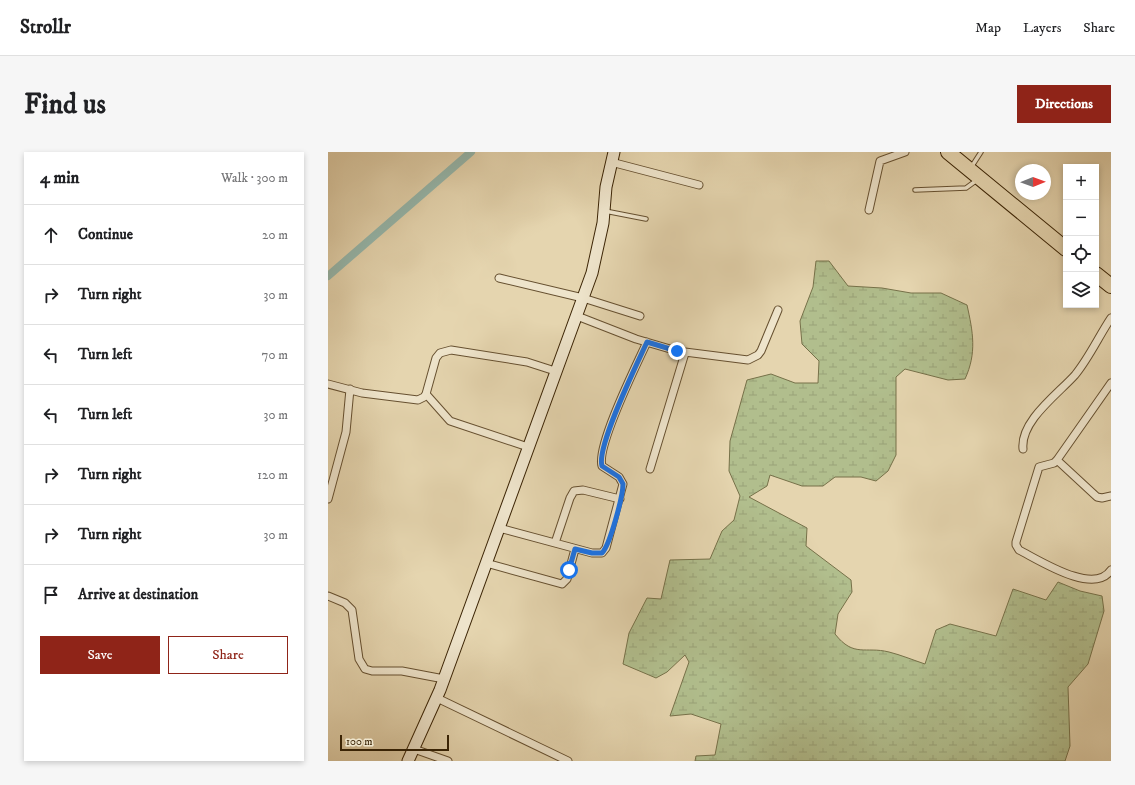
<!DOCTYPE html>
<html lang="en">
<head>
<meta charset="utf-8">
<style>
	body { margin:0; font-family:"IM FELL DW Pica",serif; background:#f6f6f6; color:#202124 }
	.controls { position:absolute; right:12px; top:12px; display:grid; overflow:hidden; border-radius:0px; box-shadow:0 2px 6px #0003 }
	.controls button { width:36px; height:36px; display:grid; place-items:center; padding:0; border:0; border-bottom:1px solid #e0e0e0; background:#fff; color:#202124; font:20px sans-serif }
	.compass { position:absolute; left:687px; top:12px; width:36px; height:36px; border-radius:50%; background:#fff; box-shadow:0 2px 6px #0003; rotate:89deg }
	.scale { position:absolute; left:12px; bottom:10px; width:109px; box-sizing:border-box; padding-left:4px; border:2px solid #3b2405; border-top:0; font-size:11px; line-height:14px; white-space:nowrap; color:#3b2405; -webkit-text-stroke:3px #eee4cb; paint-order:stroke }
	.stop { position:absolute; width:12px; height:12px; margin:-9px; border:3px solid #1a73e8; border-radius:50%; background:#fff }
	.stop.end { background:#1a73e8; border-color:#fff; box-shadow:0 1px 4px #0008 }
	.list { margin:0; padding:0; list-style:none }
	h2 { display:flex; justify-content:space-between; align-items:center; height:52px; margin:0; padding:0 16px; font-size:17px }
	h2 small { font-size:13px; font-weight:400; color:#757577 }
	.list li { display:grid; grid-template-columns:26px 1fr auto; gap:12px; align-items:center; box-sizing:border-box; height:60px; padding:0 16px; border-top:1px solid #e0e0e0 }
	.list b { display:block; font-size:15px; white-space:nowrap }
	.list em { font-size:13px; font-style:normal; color:#757577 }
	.actions { display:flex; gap:8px; padding:12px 16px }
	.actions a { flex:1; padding:9px 0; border:1px solid #8f2418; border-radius:0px; text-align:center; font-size:14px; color:#8f2418 }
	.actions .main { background:#8f2418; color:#fff }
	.icon { flex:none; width:22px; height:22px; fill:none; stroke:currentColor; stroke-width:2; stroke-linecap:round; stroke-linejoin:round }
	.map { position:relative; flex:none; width:783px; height:609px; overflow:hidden; border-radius:0px }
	header { display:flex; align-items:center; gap:24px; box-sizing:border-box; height:56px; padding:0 20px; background:#fff; border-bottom:1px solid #e0e0e0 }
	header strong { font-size:19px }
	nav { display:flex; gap:22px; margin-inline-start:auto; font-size:14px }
	.intro { display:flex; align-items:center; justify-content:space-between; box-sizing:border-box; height:96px; padding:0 24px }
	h1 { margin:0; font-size:28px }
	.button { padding:10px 18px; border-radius:0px; background:#8f2418; color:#fff; font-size:14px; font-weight:700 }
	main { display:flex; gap:24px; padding:0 24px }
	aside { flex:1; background:#fff; border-radius:0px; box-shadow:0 2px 6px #0003 }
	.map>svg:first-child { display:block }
	.wetland { fill:url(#wetland-marsh); stroke:#767149 }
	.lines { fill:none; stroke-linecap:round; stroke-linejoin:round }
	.canal { stroke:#96b8ad; stroke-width:8 }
	.lane-casing { stroke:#665030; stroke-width:5.5 }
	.street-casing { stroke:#665030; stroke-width:9 }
	.secondary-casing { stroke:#3b2405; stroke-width:13 }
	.highway-casing { stroke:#3b2405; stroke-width:16 }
	.lane { stroke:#eee4cb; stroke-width:3.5 }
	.street { stroke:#eee4cb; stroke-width:7 }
	.secondary { stroke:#eee4cb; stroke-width:11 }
	.highway { stroke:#e5d5af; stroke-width:14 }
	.route { stroke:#1a73e8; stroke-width:5 }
</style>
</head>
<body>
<header>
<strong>Strollr</strong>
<nav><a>Map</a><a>Layers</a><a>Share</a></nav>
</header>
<div class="intro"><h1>Find us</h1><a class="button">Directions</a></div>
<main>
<aside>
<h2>4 min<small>Walk · 300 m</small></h2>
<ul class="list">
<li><svg class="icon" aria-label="ahead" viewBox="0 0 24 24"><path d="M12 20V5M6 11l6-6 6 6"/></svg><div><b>Continue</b></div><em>20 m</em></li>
<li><svg class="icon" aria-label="right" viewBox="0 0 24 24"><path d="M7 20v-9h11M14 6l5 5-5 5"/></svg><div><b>Turn right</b></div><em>30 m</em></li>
<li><svg class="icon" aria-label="left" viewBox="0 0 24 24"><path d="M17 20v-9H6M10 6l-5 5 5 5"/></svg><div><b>Turn left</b></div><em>70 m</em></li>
<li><svg class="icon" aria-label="left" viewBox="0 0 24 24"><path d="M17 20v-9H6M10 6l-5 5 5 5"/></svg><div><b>Turn left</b></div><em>30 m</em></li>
<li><svg class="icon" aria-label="right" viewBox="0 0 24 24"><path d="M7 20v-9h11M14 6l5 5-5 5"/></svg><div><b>Turn right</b></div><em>120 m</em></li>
<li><svg class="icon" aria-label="right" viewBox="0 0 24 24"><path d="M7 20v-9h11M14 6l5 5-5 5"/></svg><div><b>Turn right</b></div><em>30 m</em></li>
<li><svg class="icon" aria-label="arrive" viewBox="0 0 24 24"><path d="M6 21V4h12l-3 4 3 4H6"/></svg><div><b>Arrive at destination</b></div></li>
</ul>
<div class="actions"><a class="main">Save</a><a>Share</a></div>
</aside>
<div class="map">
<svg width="783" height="609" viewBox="0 0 783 609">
	<defs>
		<pattern id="wetland-marsh" width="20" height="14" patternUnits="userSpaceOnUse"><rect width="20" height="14" fill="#b1be8d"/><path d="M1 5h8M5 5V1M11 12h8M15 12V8" fill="none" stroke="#99a378"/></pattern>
	</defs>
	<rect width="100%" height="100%" fill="#e5d5af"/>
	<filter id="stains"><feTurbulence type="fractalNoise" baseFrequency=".005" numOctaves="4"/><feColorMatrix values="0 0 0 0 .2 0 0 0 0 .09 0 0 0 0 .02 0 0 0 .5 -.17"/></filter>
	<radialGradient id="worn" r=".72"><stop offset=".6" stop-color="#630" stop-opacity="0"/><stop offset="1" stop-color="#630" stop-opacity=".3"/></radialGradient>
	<!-- wetland -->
	<path class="wetland" d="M488,109H501L520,134L554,136L583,141H613L639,153C645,180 649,201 637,227L620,228L577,217L568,225V303L560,319L548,329L533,325H507L495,334H474L442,323L439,334L421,345L479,376L478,394L523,428L524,440L510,462L507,482C526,506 537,494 561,500C573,503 585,508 597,512L608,478L622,472L668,484L685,437L718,448L730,430L752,439L774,444L776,459L760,512L740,535L742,594L737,609H367L368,604L387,603L393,572L363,562L342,564L361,510L357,503L339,520L328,526L295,512L301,481L319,446L333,447L342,408L382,407L394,379L406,368L412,344L401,319L402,289L419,228L443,222L467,231H490L491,209L474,192L472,169L485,135Z"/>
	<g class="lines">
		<!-- canal -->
		<path class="canal" d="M0,124L143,0"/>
		<defs>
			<path id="lane" d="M644,14L653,0
				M587,38L638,36L649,28
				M277,59L318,67"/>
			<path id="street" d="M283,10L371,33
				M541,58L552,9L577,0
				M171,126L255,146L312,164
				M249,164L308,187L349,199L420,208L430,203L433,199L450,158
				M783,231L729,308L726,311L711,315L688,390V393L691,398C711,408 766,444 783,418
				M0,232L34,241L90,248L96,245L98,242L108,206L112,201L123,198L199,210L227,219
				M98,242L122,269L200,295
				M695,297C692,269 730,242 747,223C761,206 771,184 783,166
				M729,308L769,345L774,346L783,344
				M322,317L357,201
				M0,347L18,280L22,237
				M171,376L264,401H274L278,396L295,332L291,325L274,314C268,294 309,212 319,190
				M227,391L242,346L246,339L255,338L292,347
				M158,411L234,432L239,427L247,397
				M0,444L17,451L24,458L31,507L37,517L44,519H74L116,527
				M109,546L240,609
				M86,597L120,609"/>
			<path id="secondary" d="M80,609L112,538L264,121L275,71L278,35L286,0"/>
			<path id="highway" d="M620,0L738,97
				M768,122L783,134"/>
		</defs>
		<!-- lane casing -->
		<use href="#lane" class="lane-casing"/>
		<!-- street casing -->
		<use href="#street" class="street-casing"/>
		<!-- secondary casing -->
		<use href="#secondary" class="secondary-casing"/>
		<!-- highway casing -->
		<use href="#highway" class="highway-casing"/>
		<!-- lane -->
		<use href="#lane" class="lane"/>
		<!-- street -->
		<use href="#street" class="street"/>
		<!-- secondary -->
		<use href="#secondary" class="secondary"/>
		<!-- highway -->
		<use href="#highway" class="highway"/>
	</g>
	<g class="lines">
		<!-- route -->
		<path class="route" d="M241,418L247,397L264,401H274C282,393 295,344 295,332L291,325L274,314C268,295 309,212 319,190L349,199"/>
	</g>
	<rect width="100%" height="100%" filter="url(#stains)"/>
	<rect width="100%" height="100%" fill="url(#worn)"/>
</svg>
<div class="controls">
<button>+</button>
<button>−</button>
<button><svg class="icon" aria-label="locate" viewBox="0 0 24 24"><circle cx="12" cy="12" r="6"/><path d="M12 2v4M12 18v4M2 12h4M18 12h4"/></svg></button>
<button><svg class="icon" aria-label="layers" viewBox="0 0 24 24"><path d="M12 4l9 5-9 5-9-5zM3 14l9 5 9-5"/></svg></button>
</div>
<svg class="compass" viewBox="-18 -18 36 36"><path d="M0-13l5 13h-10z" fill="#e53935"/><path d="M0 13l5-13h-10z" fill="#757577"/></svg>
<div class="scale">100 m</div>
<div class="stop" style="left:241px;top:418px"></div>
<div class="stop end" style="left:349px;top:199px"></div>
</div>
</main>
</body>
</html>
